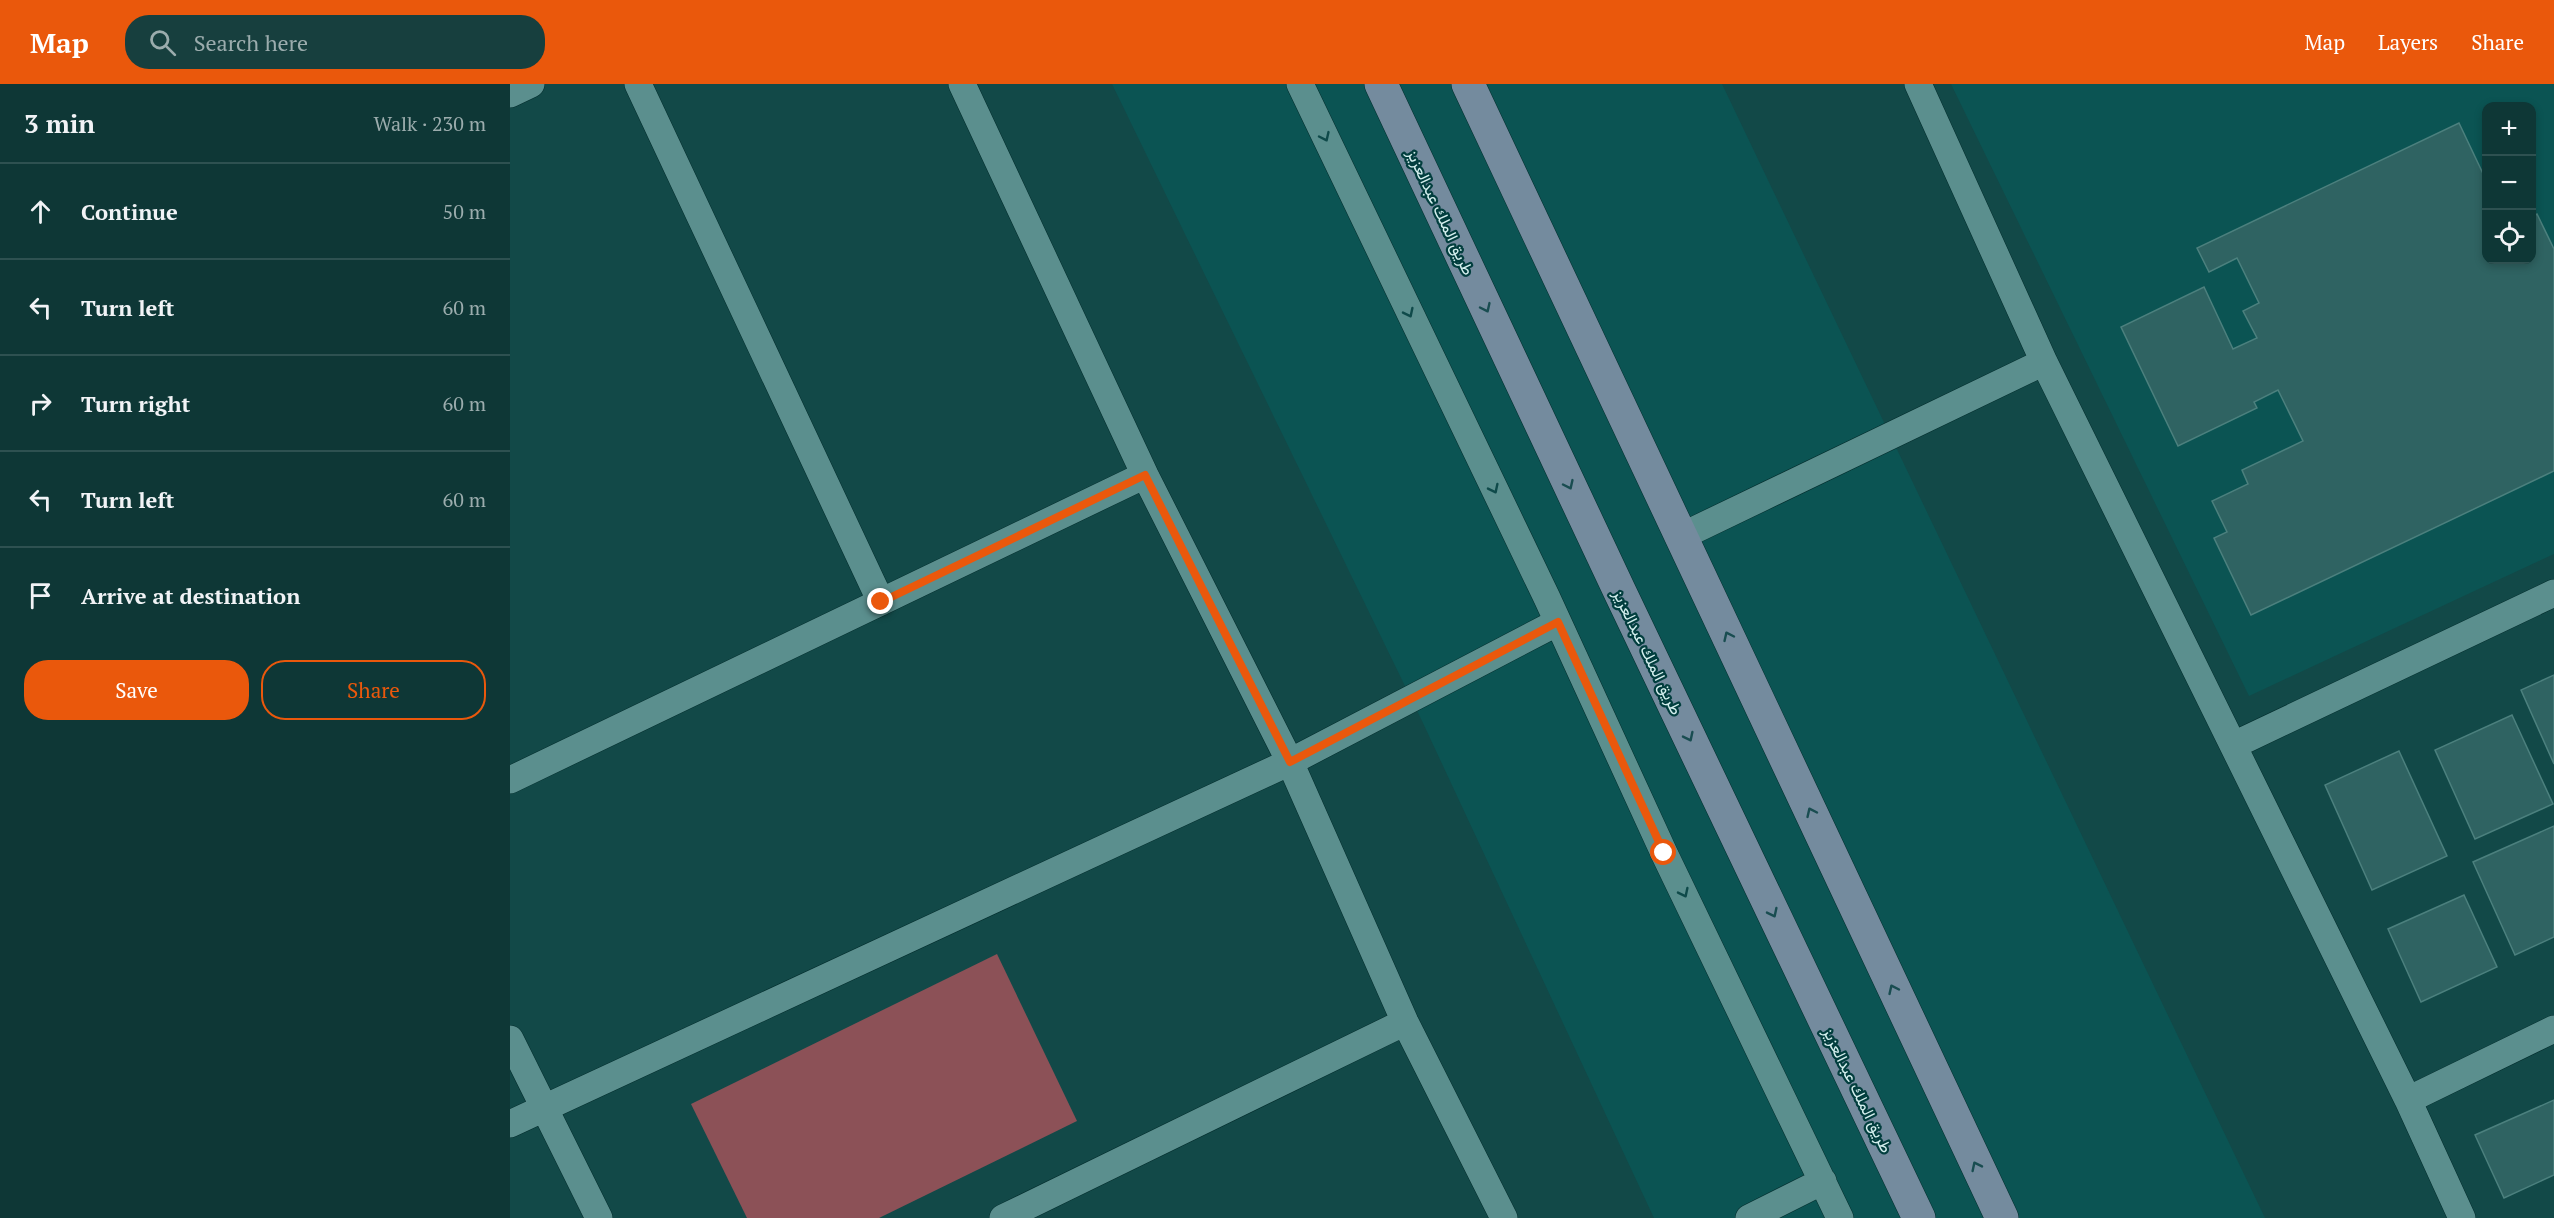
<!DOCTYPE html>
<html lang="en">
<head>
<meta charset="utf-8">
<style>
	body { margin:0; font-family:"PT Serif",Vazirmatn,serif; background:#173f3e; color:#f1f3f6 }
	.controls { position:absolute; right:18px; top:18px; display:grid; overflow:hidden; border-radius:12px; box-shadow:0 3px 9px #0003 }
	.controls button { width:54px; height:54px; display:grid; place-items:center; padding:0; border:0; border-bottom:2px solid #2e5151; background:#0e3736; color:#f1f3f6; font:30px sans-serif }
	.stop { position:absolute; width:18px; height:18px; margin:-14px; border:4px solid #ea580c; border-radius:50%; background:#fff }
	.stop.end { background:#ea580c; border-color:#fff; box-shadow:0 2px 6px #0008 }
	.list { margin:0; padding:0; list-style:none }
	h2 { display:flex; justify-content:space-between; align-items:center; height:78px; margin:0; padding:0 24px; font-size:26px }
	h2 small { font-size:20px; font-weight:400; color:#9bacad }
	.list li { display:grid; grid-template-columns:39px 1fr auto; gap:18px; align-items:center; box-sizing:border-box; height:96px; padding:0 24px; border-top:2px solid #2e5151 }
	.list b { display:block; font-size:22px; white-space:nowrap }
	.list em { font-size:20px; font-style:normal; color:#9bacad }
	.actions { display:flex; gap:12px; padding:18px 24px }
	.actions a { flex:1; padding:14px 0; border:2px solid #ea580c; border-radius:24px; text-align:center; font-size:21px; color:#ea580c }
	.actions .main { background:#ea580c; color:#fff }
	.icon { flex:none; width:33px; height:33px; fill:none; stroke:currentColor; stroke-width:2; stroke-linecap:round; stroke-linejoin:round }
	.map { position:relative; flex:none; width:2044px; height:1134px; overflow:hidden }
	header { display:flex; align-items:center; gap:36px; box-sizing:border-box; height:84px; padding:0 30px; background:#ea580c; color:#fff }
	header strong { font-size:28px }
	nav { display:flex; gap:33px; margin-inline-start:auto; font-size:21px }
	.search { width:420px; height:54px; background:#173f3e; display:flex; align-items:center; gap:15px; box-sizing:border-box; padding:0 21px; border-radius:24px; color:#9bacad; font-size:22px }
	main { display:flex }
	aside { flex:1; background:#0e3736 }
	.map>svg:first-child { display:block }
	.built { fill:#0b5453; fill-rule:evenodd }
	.green { fill:#8c5157 }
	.building { fill:#2f6362; stroke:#4c807e; stroke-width:1.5 }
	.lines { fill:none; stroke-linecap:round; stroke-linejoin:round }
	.street-casing { stroke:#032d2d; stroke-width:28 }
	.secondary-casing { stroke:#032d2d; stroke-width:34 }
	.street { stroke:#5b8f8e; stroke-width:27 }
	.secondary { stroke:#748b9e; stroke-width:33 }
	.oneway { stroke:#0f4a4a }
	.oneway2 { stroke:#194d51 }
	.route { stroke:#ea580c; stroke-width:8 }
	.labels { text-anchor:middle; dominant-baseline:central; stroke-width:4.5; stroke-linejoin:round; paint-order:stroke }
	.street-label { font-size:16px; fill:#d5f0ef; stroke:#023e3e }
</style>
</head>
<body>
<header>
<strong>Map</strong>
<div class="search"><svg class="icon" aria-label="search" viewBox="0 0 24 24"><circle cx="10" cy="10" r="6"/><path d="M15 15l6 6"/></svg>Search here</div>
<nav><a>Map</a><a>Layers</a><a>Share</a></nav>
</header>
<main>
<aside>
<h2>3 min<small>Walk · 230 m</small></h2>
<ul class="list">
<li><svg class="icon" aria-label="ahead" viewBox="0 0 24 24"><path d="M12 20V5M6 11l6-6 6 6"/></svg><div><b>Continue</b></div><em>50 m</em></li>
<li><svg class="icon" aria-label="left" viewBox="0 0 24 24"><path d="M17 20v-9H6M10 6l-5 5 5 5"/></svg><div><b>Turn left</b></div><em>60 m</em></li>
<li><svg class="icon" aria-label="right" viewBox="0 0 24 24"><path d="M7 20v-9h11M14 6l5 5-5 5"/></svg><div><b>Turn right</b></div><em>60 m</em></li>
<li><svg class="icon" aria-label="left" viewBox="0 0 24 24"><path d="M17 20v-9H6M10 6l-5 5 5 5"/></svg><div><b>Turn left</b></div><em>60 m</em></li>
<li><svg class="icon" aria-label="arrive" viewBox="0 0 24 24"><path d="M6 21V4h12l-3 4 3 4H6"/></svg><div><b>Arrive at destination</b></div></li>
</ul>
<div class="actions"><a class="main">Save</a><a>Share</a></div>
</aside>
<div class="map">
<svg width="2044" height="1134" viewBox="0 0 2044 1134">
	<rect width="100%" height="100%" fill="#124948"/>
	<!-- built -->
	<path class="built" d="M602,0H1212L1755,1134H1144L913,639Z
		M1441,0H2044V470L1739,612ZM1976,22H2022V176H1976Z"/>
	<!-- green -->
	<path class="green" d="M487,870L567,1037L369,1134H237L181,1020Z"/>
	<!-- building -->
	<path class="building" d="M1949,39L1976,96V176H2022V133L2027,130L2044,165V387L1741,531L1704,454L1717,448L1702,417L1738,400L1732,386L1793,357L1768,306L1744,318L1747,324L1668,362L1611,243L1694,203L1723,265L1747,254L1733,227L1749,219L1727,174L1699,188L1687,164Z
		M2044,591V680L2011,606Z
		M2002,631L2043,720L1965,755L1925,666Z
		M1889,667L1937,772L1862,806L1815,701Z
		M2044,742V853L2005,871L1963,778Z
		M1954,811L1987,883L1911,918L1878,845Z
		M2044,1016V1091L1994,1114L1965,1051Z"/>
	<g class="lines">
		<defs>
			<path id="street" d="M128,0L371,518
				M452,0L635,391L780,678L895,938L994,1134
				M790,0L1037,514L1154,769L1330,1134
				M1408,0L1534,278L1898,1016L1952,1134
				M0,10L21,0
				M1172,452L1534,278
				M1724,661L2044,509
				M0,696L635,391
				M0,955L89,1134
				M1898,1016L2044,945
				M0,1040L780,678L1048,538
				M493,1134L895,938
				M1239,1134L1313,1097"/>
			<path id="secondary" d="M871,0L1109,506L1409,1134
				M958,0L1492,1134"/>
		</defs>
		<!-- street casing -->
		<use href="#street" class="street-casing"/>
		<!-- secondary casing -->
		<use href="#secondary" class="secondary-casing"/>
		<!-- street -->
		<use href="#street" class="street"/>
		<!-- secondary -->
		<use href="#secondary" class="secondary"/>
	</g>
	<!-- one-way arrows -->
	<defs><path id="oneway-chevron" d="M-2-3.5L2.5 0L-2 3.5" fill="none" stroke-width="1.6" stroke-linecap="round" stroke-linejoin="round" transform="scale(1.5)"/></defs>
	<g class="oneway">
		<use href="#oneway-chevron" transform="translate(815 53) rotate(65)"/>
		<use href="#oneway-chevron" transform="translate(899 229) rotate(64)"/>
		<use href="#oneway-chevron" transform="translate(984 405) rotate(64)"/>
		<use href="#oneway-chevron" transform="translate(1174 809) rotate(64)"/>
	</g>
	<g class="oneway2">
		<use href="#oneway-chevron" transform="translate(976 224) rotate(65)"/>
		<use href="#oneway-chevron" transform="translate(1059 401) rotate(65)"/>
		<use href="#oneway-chevron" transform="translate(1218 552) rotate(-115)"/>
		<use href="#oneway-chevron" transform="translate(1179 653) rotate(64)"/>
		<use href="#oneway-chevron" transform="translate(1301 728) rotate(-115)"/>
		<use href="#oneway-chevron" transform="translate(1263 829) rotate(64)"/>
		<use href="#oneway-chevron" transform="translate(1383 905) rotate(-115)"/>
		<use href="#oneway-chevron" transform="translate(1466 1082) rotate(-116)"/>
	</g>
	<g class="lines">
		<!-- route -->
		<path class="route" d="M371,518L635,391L780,678L1048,538L1154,769"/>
	</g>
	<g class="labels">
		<!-- street labels -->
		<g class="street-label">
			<text transform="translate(931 128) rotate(65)">طريق الملك عبدالعزيز</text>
			<text transform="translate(1138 568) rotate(64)">طريق الملك عبدالعزيز</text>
			<text transform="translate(1348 1006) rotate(64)">طريق الملك عبدالعزيز</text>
		</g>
	</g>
</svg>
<div class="controls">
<button>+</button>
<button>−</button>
<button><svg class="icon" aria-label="locate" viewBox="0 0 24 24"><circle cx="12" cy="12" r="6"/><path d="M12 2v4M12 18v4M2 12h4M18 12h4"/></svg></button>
</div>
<div class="stop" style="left:1154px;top:769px"></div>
<div class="stop end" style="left:371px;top:518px"></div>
</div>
</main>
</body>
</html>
